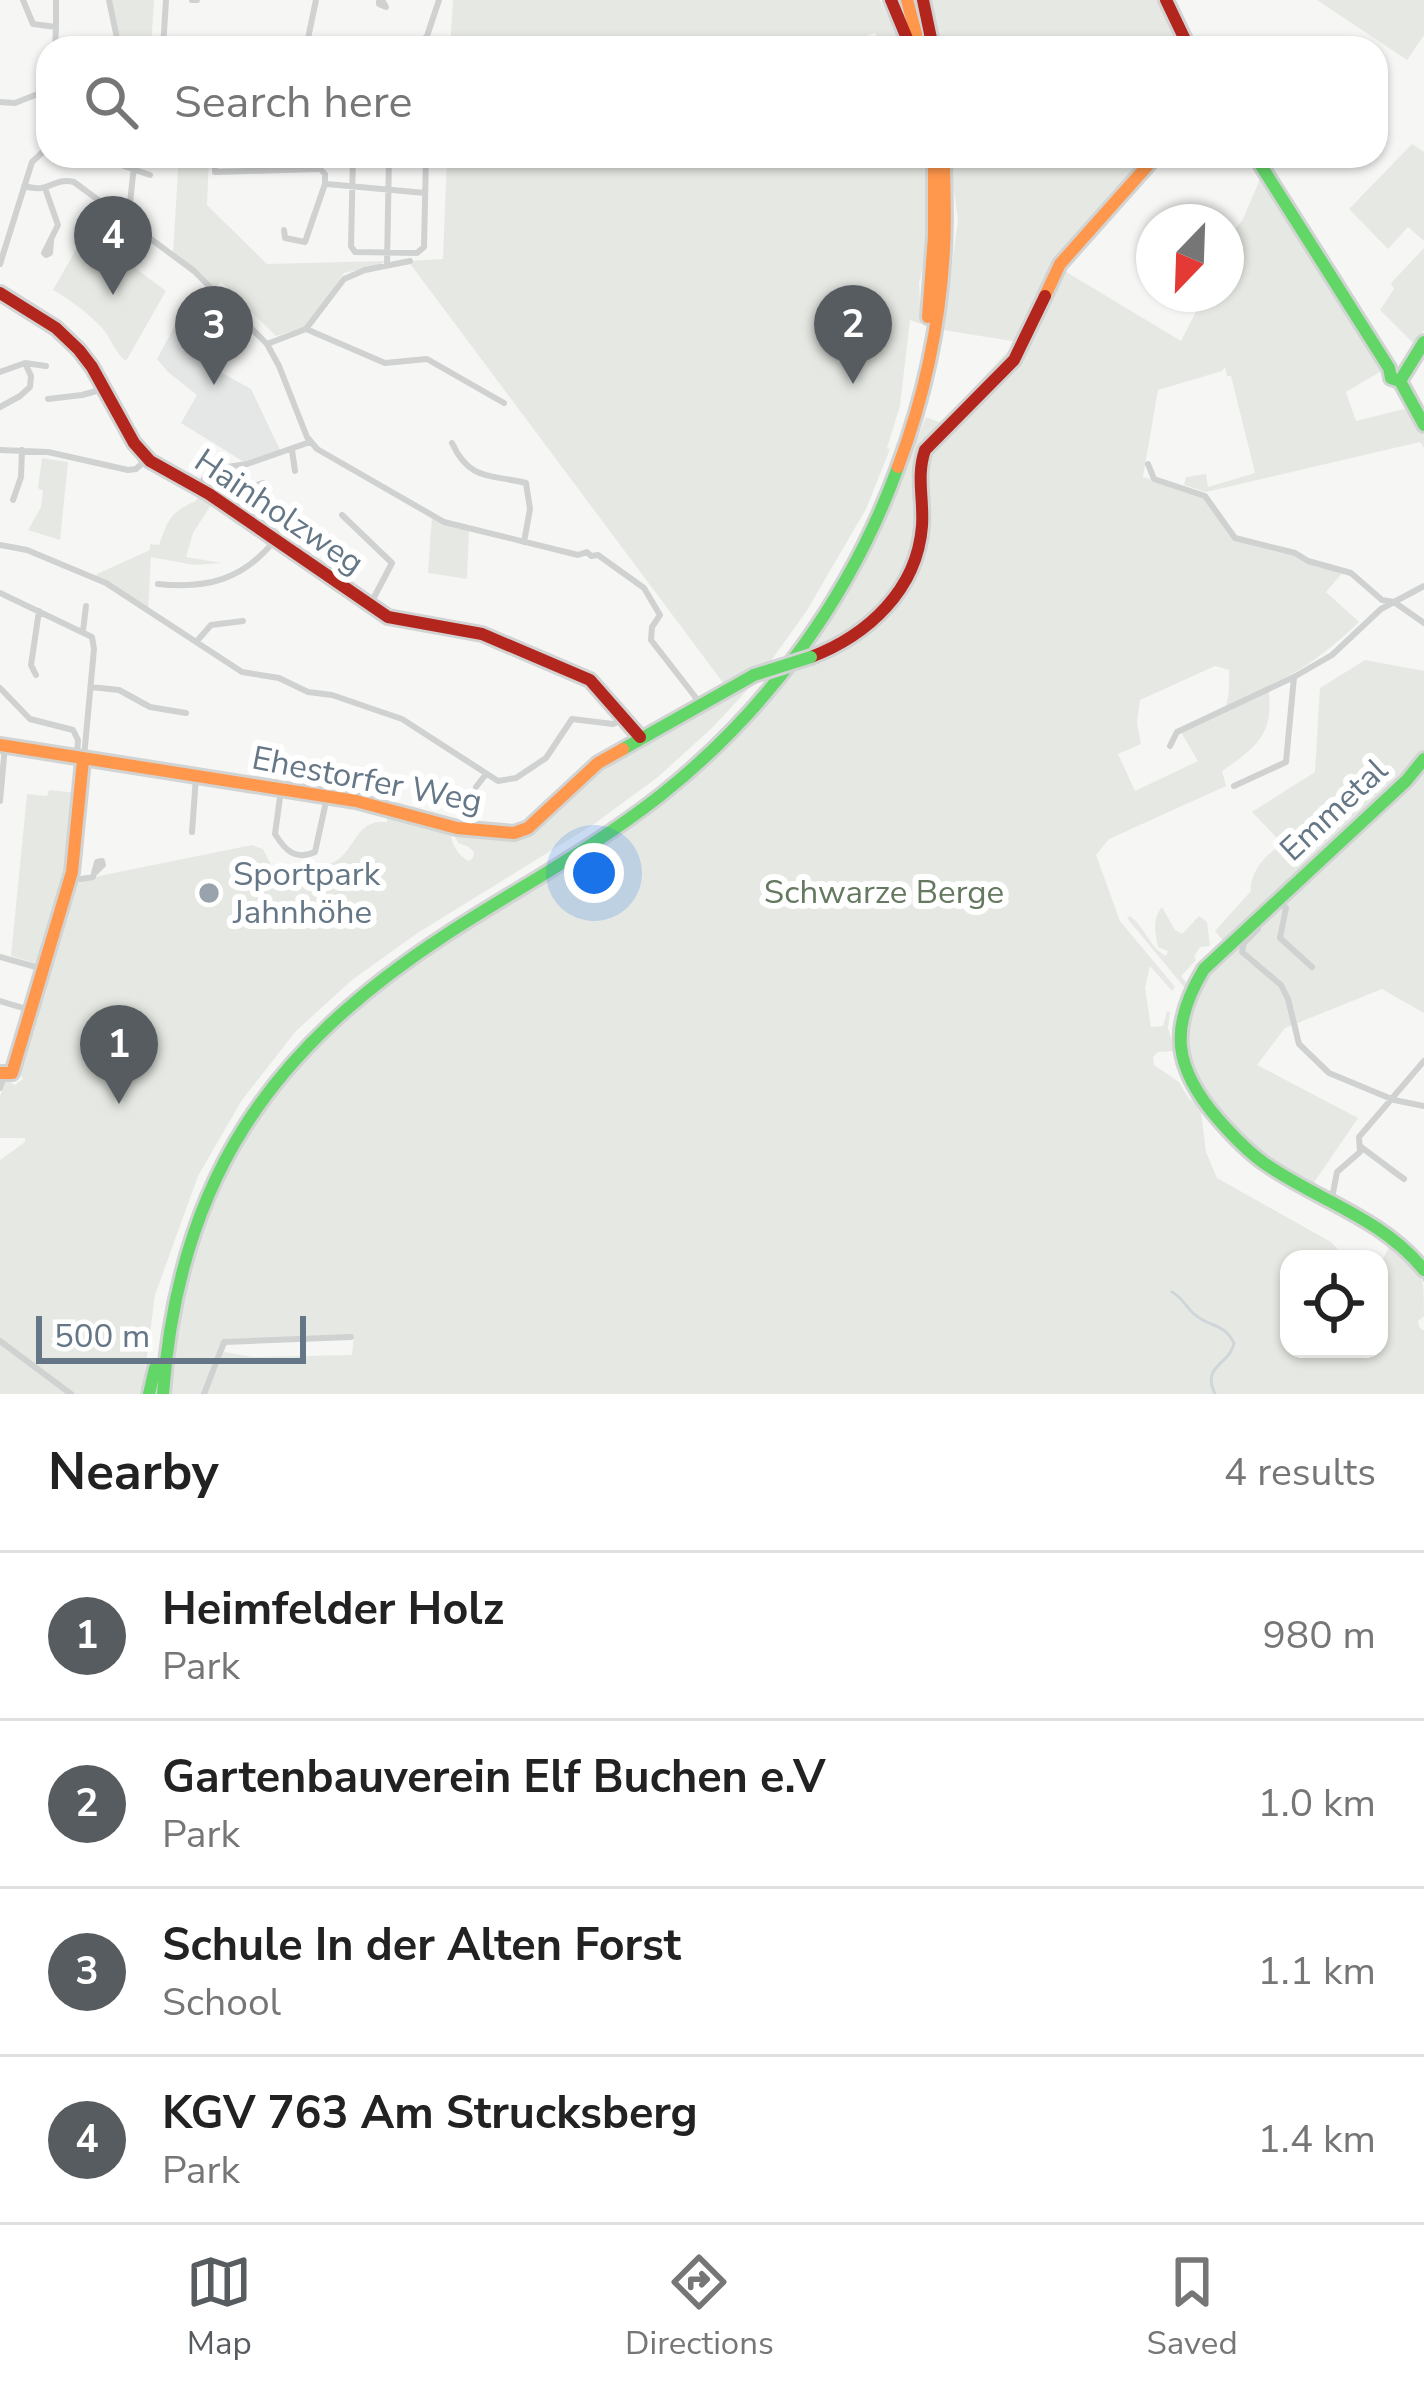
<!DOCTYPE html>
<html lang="en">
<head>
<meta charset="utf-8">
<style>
	body { margin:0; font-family:"Nunito Sans",sans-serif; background:#f2f2f2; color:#222 }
	.controls { position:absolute; right:36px; bottom:36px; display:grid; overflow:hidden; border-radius:24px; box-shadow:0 3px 9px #0004 }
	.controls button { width:108px; height:108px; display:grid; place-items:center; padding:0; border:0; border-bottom:3px solid #e0e0e0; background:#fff; color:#222; font:60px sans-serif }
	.compass { position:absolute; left:1136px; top:204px; width:108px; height:108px; border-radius:50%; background:#fff; box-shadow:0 3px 9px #0004; rotate:203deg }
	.scale { position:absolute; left:36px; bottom:30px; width:270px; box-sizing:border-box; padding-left:12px; border:6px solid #657786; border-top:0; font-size:33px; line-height:42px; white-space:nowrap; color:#657786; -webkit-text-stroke:9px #fff; paint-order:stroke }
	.you { position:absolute; left:594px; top:873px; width:42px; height:42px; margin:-30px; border:9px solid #fff; border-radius:50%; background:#1a73e8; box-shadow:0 0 0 18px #1a73e833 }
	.badge { display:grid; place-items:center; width:78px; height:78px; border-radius:50%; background:#575c61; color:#fff; font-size:39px; font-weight:700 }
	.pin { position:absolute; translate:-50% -99px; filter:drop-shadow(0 3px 6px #0008) }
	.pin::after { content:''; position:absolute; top:63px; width:42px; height:36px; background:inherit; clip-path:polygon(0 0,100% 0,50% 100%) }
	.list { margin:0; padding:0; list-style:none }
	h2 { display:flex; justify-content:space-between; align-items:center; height:156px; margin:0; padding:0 48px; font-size:51px }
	h2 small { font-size:39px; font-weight:400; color:#767676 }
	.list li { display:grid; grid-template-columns:78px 1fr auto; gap:36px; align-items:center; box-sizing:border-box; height:168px; padding:0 48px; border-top:3px solid #e0e0e0 }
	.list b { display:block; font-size:45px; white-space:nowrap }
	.list p { margin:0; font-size:39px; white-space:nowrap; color:#767676 }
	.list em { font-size:39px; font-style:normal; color:#767676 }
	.icon { flex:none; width:66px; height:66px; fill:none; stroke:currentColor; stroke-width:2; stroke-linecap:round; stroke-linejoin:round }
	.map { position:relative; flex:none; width:1424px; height:1394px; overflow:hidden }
	.search { position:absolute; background:#fff; box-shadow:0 3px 9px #0004; left:36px; right:36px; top:36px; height:132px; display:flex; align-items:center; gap:30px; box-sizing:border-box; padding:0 42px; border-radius:36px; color:#767676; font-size:45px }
	.sheet { height:828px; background:#fff }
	nav { display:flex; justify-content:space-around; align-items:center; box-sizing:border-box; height:168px; border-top:3px solid #e0e0e0; background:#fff; font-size:33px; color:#767676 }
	nav a { display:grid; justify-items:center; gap:6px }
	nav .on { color:#575c61 }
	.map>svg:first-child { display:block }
	.built { fill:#e5e6e6 }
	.green { fill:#e6e9e3; fill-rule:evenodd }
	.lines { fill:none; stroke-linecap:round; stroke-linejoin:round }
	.stream { stroke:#cfd6d9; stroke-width:3 }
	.fast-casing { stroke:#d2d4d4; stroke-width:18 }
	.slow-casing { stroke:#d2d4d4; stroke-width:18 }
	.jam-casing { stroke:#d2d4d4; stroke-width:18 }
	.street { stroke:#d0d1d1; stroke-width:6 }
	.fast { stroke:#63d668; stroke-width:12 }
	.slow { stroke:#ff974d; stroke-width:12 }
	.jam { stroke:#b3261e; stroke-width:12 }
	.fast-bridge-casing { stroke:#d2d4d4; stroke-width:18; stroke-linecap:butt }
	.fast-bridge { stroke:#63d668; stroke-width:12 }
	.poi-dot { fill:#98a3ad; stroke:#fff; stroke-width:4.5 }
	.labels { text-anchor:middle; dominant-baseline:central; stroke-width:12; stroke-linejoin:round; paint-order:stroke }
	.street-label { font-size:33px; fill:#657786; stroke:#fff }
	.poi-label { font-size:33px; fill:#657786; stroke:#fff; text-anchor:start }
	.park-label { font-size:33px; fill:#657860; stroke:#fff }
</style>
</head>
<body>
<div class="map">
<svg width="1424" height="1394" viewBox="0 0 1424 1394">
	<rect width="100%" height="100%" fill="#f6f6f5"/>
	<!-- built -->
	<path class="built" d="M182,312L222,350L213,368L251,389L280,450L244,462L181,423L197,395L168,372L157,359Z"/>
	<!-- green -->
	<path class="green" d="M110,0H154L151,48H119Z
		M453,0H880L903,48H869L877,38L875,33L852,41L853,48H450Z
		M928,0H1160L1182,48H937Z
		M1317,0H1424V35L1407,60Z
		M1412,144L1424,152V241L1408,227L1388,249L1349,209Z
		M179,156H209L207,205L267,264L385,261L381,265L344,273L306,327L276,336L221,282L215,288L173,253Z
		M447,156H925L927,251L919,283L921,324L910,320L900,406L887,448L890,449L866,509L806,612L760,676L713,727L658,777L594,824L416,934L352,980L296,1031L242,1100L198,1176L155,1295L142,1394H0V1160L25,1142V1138H0V1096L6,1080L15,1085L23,1079L17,1070L71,886L99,876L252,845L263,849L271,865L279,869L284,880L296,883C308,869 325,869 340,858C351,849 355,834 367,826C376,821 377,822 387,822V815L451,831C450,843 458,856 469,861L473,858L474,852L469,847L458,843L453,831L525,833L603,762L727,688L408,261L443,259Z
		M949,156H1152L1059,260L1018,342L943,330L958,220Z
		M1261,177L1383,370L1346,392L1356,421L1408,408L1424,436V448L1420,442L1206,492L1184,485L1186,477L1206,474L1208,487L1255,473L1231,376H1227L1225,367L1222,371L1158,390L1143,477L1203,497L1232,538L1293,553L1344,571L1326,592L1359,622C1331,649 1304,670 1268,686C1275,732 1259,746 1222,771L1226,786L1109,839L1096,855L1120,921L1175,987L1172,991L1150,966L1145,988L1151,1027L1163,1026L1167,1011L1170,1012L1168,1028L1175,1051L1158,1052L1153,1057L1154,1065L1179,1082L1189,1099L1200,1103L1206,1152L1217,1178L1331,1242L1347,1259H1289V1349H1379V1267L1392,1241C1424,1272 1424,1272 1424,1316L1418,1321L1419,1327L1424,1331V1394H170L174,1329L196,1244L227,1171L267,1102L335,1023L397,972L620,832L824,628L908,462L926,417L941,423L1012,347L1025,348L1058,267L1181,341L1205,294H1226V246L1233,231L1242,221ZM1215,666L1229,670C1230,720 1224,711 1181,732L1198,761L1135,791L1118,754L1141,744L1137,723L1140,700ZM354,1335L352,1355L253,1357L224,1352L229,1339Z
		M86,232L166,291L126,361C114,352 112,339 102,328C88,313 71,300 53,290Z
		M1424,248V331L1413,343L1380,310L1394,289L1391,283Z
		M42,458L68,462L60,540L28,530L41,507L43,491L38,488Z
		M200,493L213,502L193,533L186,557L222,563L194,565L151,557L148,612L96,579L97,574L150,550V544L159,545C168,520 170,512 196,501Z
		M432,516L469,528L467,579L428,573Z
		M1365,660L1424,671V1013L1382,989L1285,1028L1257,1065L1358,1118L1313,1184C1300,1177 1285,1170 1272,1161C1220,1123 1160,1055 1195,988C1212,956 1245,929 1270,903L1224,942L1215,931L1251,891C1249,875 1265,854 1279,847L1278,839L1252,812L1315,772L1320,688Z
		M49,790L77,793L69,871L42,961L38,964L11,956L27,794L47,796Z
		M1162,907L1175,930L1182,934L1199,916L1207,922L1210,946L1200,947L1194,957L1196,960L1181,976L1188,984L1184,987L1127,918L1130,916C1145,927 1149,947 1166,956L1168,951L1158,947C1155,931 1152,920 1162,907Z"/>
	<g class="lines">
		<!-- stream -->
		<path class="stream" d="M1177,1064L1182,1076
			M1336,1209L1370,1228
			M1424,1279V1280
			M1172,1292C1183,1298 1185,1306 1194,1314C1210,1328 1223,1322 1234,1343C1230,1365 1201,1365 1215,1394"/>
		<defs>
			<path id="fast" d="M1255,156L1389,368L1391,378L1400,381
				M1400,381L1424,425
				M1400,381L1424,342
				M623,749L754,675
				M1424,759L1406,781L1204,969C1169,1027 1173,1067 1218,1119C1232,1135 1247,1151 1264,1163C1318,1201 1381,1217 1424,1270
				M149,1394L155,1368
				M163,1394C178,1181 270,1049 447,934C518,888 594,848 661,795C768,710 851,596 898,467"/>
			<path id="slow" d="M907,0L916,34
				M1045,296L1060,264L1156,156
				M928,317L934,236V169
				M898,467C924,398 940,324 944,249C946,218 944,187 944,156
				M0,745L356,801L457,828L514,833L528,828L598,763L623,749
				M0,1073H12L72,872L83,760"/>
			<path id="jam" d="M891,0L911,48
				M923,0L933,48
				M1166,0L1189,48
				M0,293L56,328L79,350L92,367L134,443L150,461L209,494L388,617L482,634L590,680L640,737
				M811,657C868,635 917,590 922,526C924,500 916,476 925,450L1014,360L1045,296"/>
		</defs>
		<!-- fast casing -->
		<use href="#fast" class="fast-casing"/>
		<!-- slow casing -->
		<use href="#slow" class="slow-casing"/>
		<!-- jam casing -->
		<use href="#jam" class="jam-casing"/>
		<!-- street -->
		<path class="street" d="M23,0L33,24L56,27V0
			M109,0L119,48
			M192,0H197
			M379,0V4L386,7L382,0
			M164,43L202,46L207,43
			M55,48L56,27
			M163,48L166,0
			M306,48L316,0
			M414,48L427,36L439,0
			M0,102L15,103L48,90
			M215,156V172L320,169L325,174V184
			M353,156L351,246L355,252L417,253L424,247L426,156
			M118,164L150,175
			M269,169V156
			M327,184L425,193
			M24,186C52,194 51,177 74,182L194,271L267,344L279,366L307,437L317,449L444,522L578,555L587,552L591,556L598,555L644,588L660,615L652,627L651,640L700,703
			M45,188L58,225L44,253L46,255L50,253L51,241
			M128,222L135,156
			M284,230L285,238L305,242L325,184
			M0,264L32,162L48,147
			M387,265L389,156
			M306,329L344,279L365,270L410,261
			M267,344L306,329L385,363L427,359L504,403
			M0,372L25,363L46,366
			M48,399L82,395L104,389
			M0,407L20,396L30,387L31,376L25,363
			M452,443C470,482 491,474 526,483L530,509L524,542
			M0,450L48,452L128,470L136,469L147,459
			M292,450L295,471
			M1148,464L1154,479L1205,496L1235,538L1295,553L1308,561L1351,573L1382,600L1394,602L1424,623
			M199,488L206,475L214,469L247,464L310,442
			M13,500L21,477L22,450
			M218,500L223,496L263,483
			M342,515L392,563L370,605
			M0,545L27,550L106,583L242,672L279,678L308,692L332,695L402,719L498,781L516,778L546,758L572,719L613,724L624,719
			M158,584C207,589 243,580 275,540
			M0,593L92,637L94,649L84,757
			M83,631L86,606
			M197,641L211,625L243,621
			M36,675L31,665L39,611
			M91,687L119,690L150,707L186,713
			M0,688L30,719L73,730L78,740L77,755
			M1170,746L1177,732L1294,677
			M1234,786L1286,762L1294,677L1332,655L1381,609L1424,586
			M476,787L486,774
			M281,790L275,834C285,850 295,861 315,852L327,797
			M0,801L5,746
			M192,832L196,777
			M69,881L93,877L97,862L102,861L103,865L96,872
			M1280,901L1286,908L1280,938L1312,967
			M1257,924L1258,929L1244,943L1242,952L1281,985L1288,999L1299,1044L1329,1073L1394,1100L1424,1106
			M0,957L43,969
			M0,1001L30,1010
			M0,1088L5,1074
			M1361,1147L1404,1179
			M1332,1198L1337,1172L1360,1152L1359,1137L1424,1061
			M0,1341L71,1394
			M204,1394L224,1342L351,1337"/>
		<!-- fast -->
		<use href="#fast" class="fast"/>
		<!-- slow -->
		<use href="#slow" class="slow"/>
		<!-- jam -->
		<use href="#jam" class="jam"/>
		<defs>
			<path id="fast-bridge" d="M754,675L811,657"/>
		</defs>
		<!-- fast-bridge casing -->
		<use href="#fast-bridge" class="fast-bridge-casing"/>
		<!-- fast-bridge -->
		<use href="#fast-bridge" class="fast-bridge"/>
	</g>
	<!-- markers -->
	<circle class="poi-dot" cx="209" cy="893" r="12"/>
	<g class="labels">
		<!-- street labels -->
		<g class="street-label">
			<text transform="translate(279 512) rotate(34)">Hainholzweg</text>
			<text transform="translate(367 780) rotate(11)">Ehestorfer Weg</text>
			<text transform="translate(1334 810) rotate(-43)">Emmetal</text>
		</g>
		<!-- poi labels -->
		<g class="poi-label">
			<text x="233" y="874">Sportpark<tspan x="233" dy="38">Jahnhöhe</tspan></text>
		</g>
		<!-- park labels -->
		<g class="park-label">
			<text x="884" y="892">Schwarze Berge</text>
		</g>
	</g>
</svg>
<div class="controls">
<button><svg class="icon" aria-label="locate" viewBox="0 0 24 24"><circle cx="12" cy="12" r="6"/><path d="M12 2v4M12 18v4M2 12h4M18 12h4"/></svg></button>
</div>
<svg class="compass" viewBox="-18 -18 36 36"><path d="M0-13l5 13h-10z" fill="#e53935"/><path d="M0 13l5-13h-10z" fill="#767676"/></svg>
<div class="scale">500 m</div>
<div class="you"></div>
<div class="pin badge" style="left:119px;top:1104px">1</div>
<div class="pin badge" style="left:853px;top:384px">2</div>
<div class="pin badge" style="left:214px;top:385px">3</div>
<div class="pin badge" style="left:113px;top:295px">4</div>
<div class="search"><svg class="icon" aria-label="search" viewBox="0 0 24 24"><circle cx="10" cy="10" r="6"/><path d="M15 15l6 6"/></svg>Search here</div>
</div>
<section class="sheet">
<h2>Nearby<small>4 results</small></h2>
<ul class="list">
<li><span class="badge">1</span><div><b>Heimfelder Holz</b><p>Park</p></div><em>980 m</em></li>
<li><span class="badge">2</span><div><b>Gartenbauverein Elf Buchen e.V</b><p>Park</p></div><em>1.0 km</em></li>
<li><span class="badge">3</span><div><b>Schule In der Alten Forst</b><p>School</p></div><em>1.1 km</em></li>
<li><span class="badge">4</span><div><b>KGV 763 Am Strucksberg</b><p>Park</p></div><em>1.4 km</em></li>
</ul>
</section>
<nav>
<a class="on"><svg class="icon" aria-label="map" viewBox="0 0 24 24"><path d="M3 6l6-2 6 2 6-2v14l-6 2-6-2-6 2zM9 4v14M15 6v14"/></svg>Map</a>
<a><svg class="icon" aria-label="directions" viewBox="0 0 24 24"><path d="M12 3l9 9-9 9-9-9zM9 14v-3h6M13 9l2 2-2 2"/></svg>Directions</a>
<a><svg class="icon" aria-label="saved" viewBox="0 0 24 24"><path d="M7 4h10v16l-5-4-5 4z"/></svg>Saved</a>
</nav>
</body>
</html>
